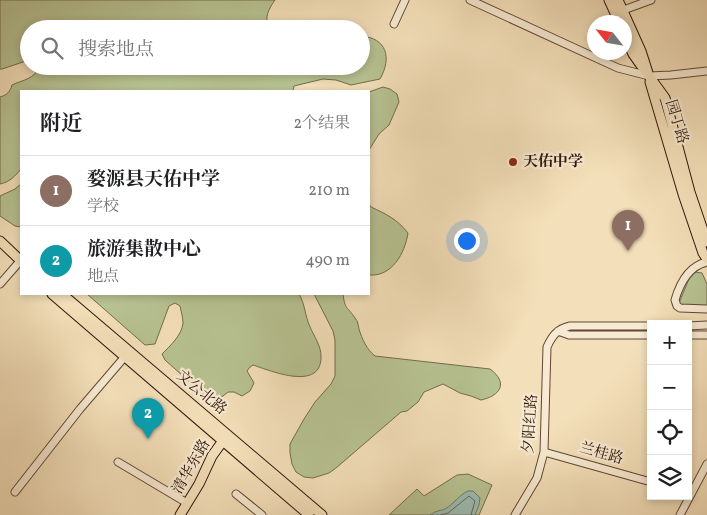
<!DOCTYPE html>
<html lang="zh">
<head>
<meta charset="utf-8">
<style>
	body { margin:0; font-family:Vollkorn,"Noto Serif SC",serif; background:#f2f2f2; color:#202124 }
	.controls { position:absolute; right:15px; bottom:15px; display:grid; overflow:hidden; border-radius:0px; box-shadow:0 2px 8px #0003 }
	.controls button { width:45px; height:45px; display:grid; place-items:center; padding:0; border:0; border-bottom:1px solid #e0e0e0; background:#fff; color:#202124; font:25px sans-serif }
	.compass { position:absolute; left:587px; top:15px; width:45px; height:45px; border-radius:50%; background:#fff; box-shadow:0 2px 8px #0003; rotate:301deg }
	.you { position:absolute; left:466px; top:240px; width:18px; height:18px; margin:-12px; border:4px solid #fff; border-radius:50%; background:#1a73e8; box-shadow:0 0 0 8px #1a73e833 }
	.badge { display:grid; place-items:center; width:32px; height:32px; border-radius:50%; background:#8f2418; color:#fff; font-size:16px; font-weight:700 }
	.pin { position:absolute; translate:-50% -41px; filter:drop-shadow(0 1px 2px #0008) }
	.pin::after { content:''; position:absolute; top:26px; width:18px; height:15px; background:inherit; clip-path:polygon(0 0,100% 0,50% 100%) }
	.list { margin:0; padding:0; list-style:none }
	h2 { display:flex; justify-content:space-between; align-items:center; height:65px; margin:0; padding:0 20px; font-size:21px }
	h2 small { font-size:16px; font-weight:400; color:#757577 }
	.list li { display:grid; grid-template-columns:32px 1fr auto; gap:15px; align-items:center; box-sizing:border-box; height:70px; padding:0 20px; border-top:1px solid #e0e0e0 }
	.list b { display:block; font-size:19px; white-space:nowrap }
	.list p { margin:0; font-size:16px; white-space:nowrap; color:#757577 }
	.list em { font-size:16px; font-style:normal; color:#757577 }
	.icon { flex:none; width:28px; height:28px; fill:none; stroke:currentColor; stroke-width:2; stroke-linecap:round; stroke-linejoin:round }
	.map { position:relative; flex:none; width:707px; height:515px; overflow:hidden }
	.search { position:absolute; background:#fff; box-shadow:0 2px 8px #0003; left:20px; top:20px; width:350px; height:55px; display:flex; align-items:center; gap:12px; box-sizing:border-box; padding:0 18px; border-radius:28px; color:#757577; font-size:19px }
	.panel { position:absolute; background:#fff; box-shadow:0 2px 8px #0003; left:20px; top:90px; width:350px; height:205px; border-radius:0px }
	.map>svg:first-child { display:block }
	.green { fill:#b7c292; stroke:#736c4e }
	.water { fill:#9bbcb2; stroke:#70796e }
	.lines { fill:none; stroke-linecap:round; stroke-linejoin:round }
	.shore { stroke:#65685e; stroke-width:1 }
	.minor-casing { stroke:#604835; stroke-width:9 }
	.major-casing { stroke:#2f1509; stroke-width:11 }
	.minor { stroke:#f7ead2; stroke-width:7 }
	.major { stroke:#f3dfb9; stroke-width:9 }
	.poi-dot { fill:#8f2418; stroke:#f7ead2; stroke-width:2 }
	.labels { text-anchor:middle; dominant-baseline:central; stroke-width:4.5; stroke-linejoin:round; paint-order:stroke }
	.street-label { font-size:15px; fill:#2f1509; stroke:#f7ead2 }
	.poi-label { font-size:15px; font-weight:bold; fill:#2f1509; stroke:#f7ead2; text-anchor:start }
</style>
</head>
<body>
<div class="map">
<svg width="707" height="515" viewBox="0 0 707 515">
	<rect width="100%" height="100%" fill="#f3dfb9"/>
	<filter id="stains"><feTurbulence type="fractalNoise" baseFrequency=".004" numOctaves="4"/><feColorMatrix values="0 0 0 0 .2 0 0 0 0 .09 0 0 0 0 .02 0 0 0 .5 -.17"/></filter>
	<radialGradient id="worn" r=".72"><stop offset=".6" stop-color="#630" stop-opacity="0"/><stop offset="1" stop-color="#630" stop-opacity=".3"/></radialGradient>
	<!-- green -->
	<path class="green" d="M0,0H275C268,10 265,16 268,29H29V60L2,69H0Z
		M361,36C387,38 392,58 380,79L351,85L336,80L323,79L294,86L293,91H21V169C15,176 10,182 0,184V97C7,95 10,92 12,85C22,80 36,79 39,66H361Z
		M383,87L390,89L397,94L399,102L389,125L379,134L369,150V92Z
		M21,184V227L15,226L0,216V196L15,189Z
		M369,204L371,207C386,214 397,219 408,233C405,253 392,277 369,275Z
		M695,272L702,273L707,284V308L681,307L679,303L691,274Z
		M87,294H299C305,304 305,316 310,327C314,336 321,346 321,356C322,392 271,371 253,365L249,368L247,371L254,383L250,391L242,396L234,392H228L223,396L214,400L203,394L165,360L162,354C170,346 182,335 183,323C183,318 181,311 180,306L175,303L169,306L155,344L145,345Z
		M314,294H343C345,310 347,306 355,318C358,321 358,325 359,329C362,339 367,350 375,356L490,369C509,383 500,396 481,400L471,396L460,393L443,384L424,392L418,402L407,411L401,412L336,468L329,473L313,478L304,477L296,472L292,464L290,453V444L304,419L315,402L331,384L335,376V340L333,331Z
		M468,474L492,485L479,515H389L417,489L424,496L457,475Z"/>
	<!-- water -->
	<path class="water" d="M468,491H473L480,498L479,505L475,515H430C435,511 439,511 445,509C454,504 459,495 468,491Z"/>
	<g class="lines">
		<!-- shore -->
		<path class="shore" d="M440,515L448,513L469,496L475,501L471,515"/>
		<defs>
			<path id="minor" d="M470,0L618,68L649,76L671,75L707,71
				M618,12L651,0
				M394,24L405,0
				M707,262C689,266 680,283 675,300L677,306L680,308L707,309
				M0,284L21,260
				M688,326L707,325
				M558,331L569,335H651
				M688,335H707
				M544,452L651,482
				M118,462L187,503
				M15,492L80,409L128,353
				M236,494L262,515
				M515,515L537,478L544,452L547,347C552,336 557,329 570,326H651
				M680,515L707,464"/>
			<path id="major" d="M609,0L619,22
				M618,0L641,51L649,76L665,98L690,192L707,242
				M624,34L633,54L645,71
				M650,82L683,194L703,253L707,259
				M0,241L21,261
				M52,294L309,515
				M62,294L322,515
				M180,515L199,484L212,456L225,438"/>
		</defs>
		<!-- minor casing -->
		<use href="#minor" class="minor-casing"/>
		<!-- major casing -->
		<use href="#major" class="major-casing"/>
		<!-- minor -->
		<use href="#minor" class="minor"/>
		<!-- major -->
		<use href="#major" class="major"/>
	</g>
	<!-- markers -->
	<circle class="poi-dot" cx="513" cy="162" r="5"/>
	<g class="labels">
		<!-- street labels -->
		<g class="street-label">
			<text transform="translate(676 122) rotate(73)">园丁路</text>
			<text transform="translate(201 393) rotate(40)">文公北路</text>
			<text transform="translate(531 424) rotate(-86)">夕阳红路</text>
			<text transform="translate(601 454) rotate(16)">兰桂路</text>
			<text transform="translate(192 467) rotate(-60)">清华东路</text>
		</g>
		<!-- poi labels -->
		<g class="poi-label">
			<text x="523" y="162">天佑中学</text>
		</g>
	</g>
	<rect width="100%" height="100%" filter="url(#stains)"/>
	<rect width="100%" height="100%" fill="url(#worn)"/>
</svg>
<div class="controls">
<button>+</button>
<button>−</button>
<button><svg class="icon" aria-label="locate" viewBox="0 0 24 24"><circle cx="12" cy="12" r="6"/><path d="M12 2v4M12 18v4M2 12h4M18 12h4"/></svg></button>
<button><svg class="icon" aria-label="layers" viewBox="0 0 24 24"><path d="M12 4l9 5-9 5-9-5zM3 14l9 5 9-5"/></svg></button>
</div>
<svg class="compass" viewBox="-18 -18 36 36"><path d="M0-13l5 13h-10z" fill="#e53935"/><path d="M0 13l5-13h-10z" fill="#757577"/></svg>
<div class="you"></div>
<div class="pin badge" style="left:628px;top:251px;background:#8d6e63">1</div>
<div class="pin badge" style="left:148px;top:439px;background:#0f9aa8">2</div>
<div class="search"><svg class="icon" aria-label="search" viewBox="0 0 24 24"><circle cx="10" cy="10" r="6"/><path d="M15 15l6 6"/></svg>搜索地点</div>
<section class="panel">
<h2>附近<small>2个结果</small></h2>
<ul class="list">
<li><span class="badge" style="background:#8d6e63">1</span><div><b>婺源县天佑中学</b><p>学校</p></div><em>210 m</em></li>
<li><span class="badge" style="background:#0f9aa8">2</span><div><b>旅游集散中心</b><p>地点</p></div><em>490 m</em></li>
</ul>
</section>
</div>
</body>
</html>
